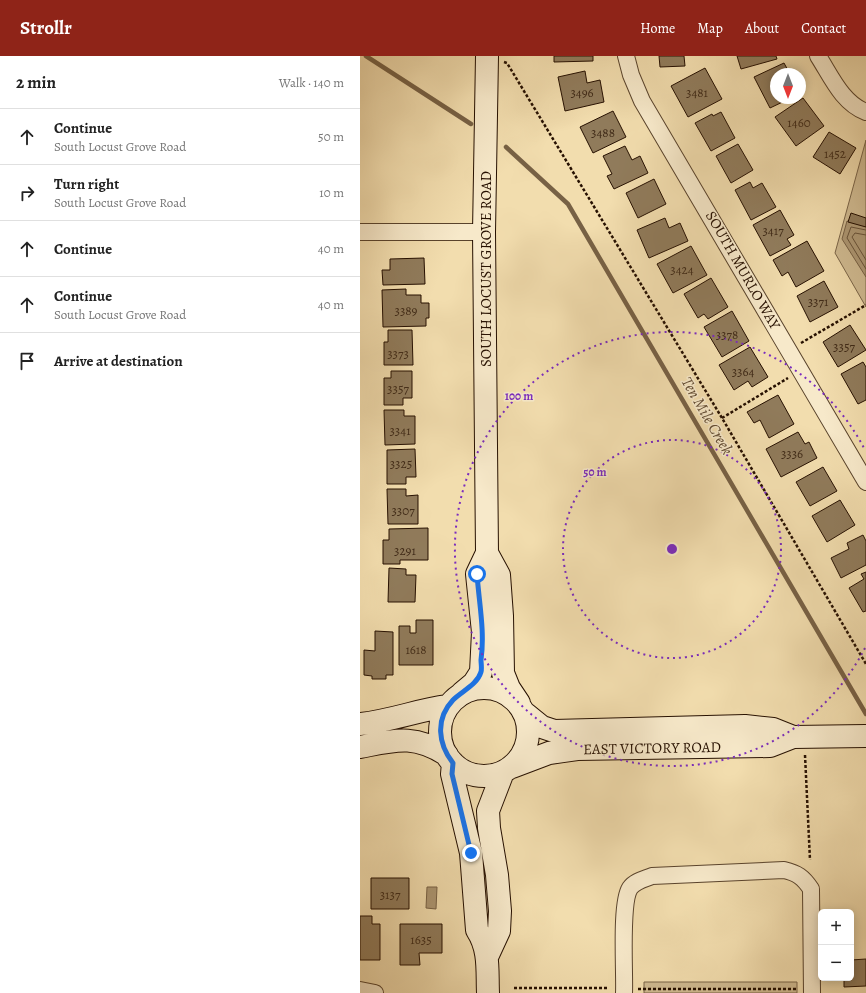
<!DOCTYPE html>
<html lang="en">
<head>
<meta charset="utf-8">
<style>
	body { margin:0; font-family:Alegreya,serif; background:#f6f6f6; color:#222 }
	.controls { position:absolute; right:12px; bottom:12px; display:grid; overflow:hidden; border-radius:6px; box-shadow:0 2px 10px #0003 }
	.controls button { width:36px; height:36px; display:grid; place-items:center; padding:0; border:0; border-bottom:1px solid #e0e0e0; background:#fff; color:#222; font:20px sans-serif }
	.compass { position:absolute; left:410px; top:12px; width:36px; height:36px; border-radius:50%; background:#fff; box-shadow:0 2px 10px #0003; rotate:180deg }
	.stop { position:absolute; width:12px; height:12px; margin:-9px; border:3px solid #1a73e8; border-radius:50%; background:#fff }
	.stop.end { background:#1a73e8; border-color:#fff; box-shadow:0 1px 4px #0008 }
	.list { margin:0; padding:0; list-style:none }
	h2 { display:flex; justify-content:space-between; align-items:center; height:52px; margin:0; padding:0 16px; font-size:17px }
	h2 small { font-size:13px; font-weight:400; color:#767676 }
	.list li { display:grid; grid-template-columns:26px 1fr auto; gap:12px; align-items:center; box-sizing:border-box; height:56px; padding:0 16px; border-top:1px solid #e0e0e0 }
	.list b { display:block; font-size:15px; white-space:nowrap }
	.list p { margin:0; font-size:13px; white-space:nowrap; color:#767676 }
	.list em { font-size:13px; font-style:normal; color:#767676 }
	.icon { flex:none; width:22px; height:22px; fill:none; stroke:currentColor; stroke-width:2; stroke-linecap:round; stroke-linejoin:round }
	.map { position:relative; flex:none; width:506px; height:937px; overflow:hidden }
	header { display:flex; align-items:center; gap:24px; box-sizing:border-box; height:56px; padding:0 20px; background:#8f2418; color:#fff }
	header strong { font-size:19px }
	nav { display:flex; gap:22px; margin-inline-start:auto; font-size:14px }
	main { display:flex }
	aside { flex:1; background:#fff }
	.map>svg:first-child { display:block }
	.green { fill:#cfba91; stroke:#7a6549 }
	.water { fill:#ad9773; stroke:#776145 }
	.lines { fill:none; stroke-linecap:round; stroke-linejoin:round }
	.shore { stroke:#6a543a; stroke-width:1 }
	.stream { stroke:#776145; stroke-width:4.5 }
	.building { fill:#907b5b; stroke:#261001 }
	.street-casing { stroke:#59432c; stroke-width:18 }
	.secondary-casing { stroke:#261001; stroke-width:24 }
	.path { stroke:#261001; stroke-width:2.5; stroke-dasharray:3 2; stroke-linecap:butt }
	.street { stroke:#f7e9ca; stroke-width:16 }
	.secondary { stroke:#f7e9ca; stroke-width:22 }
	.route { stroke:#1a73e8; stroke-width:5 }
	.ring { fill:none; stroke:#7b2cbf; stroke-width:2; stroke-dasharray:2 4 }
	.labels { text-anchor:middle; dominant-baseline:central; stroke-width:3; stroke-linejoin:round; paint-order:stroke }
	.number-label { font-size:13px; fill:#402b18 }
	.street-label { font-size:15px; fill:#261001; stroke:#f7e9ca }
	.water-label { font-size:16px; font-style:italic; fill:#634d34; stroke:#f7e9ca }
	.centre { fill:#7b2cbf; stroke:#f7e9ca; stroke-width:2 }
	.ring-label { font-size:12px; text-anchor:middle; font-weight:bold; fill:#7b2cbf; stroke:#f7e9ca; stroke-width:3; stroke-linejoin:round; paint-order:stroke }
</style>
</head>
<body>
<header>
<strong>Strollr</strong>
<nav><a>Home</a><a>Map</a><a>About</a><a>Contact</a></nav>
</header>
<main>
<aside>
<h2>2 min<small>Walk · 140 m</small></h2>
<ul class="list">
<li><svg class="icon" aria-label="ahead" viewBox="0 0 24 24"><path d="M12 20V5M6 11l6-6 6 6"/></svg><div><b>Continue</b><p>South Locust Grove Road</p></div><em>50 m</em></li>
<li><svg class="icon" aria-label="right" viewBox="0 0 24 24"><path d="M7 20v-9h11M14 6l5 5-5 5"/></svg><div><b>Turn right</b><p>South Locust Grove Road</p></div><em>10 m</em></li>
<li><svg class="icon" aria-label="ahead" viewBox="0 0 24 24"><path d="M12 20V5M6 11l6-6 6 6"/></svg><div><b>Continue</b></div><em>40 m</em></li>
<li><svg class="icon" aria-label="ahead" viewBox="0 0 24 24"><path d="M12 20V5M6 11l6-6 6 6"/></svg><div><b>Continue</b><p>South Locust Grove Road</p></div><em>40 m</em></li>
<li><svg class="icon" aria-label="arrive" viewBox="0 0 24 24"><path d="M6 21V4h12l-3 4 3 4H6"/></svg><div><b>Arrive at destination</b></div></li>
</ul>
</aside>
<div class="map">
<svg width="506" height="937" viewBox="0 0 506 937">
	<rect width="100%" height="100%" fill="#f2ddae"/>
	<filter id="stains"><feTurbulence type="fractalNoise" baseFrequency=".005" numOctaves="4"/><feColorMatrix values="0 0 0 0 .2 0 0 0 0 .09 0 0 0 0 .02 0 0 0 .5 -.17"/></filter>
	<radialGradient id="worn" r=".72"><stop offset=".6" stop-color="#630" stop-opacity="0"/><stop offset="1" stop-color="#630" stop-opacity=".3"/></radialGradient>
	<!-- green -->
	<path class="green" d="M506,84V251L475,197Z
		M284,926H437V937H284Z"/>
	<!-- water -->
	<path class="water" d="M487,165L506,170V221L482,183Z
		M67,831H77L76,853L66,852Z"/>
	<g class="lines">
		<!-- shore -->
		<path class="shore" d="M506,174L491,171L487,182L506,213
			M506,179L495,177L492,181L506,204"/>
		<!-- stream -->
		<path class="stream" d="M6,0L111,68
			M146,91L208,148L506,658"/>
	</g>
	<!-- building -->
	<path class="building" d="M194,0H233V5L194,6Z
		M299,0H324L325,10L300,11Z
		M377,0H416L417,3L381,13Z
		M424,7L430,18H416V42H431L410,52L394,21Z
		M345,12L362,43L328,61L311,30Z
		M225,15L227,27L240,24L244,46L205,55L198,21Z
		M443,42L464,70L436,90L415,61Z
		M253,55L266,81L233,97L220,71Z
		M361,56L375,82L351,95L335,67L352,58L353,60Z
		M469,76L496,92L480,118L453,101Z
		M378,88L393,114L371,127L356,100Z
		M265,90L272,104L280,100L288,117L254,133L247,120L252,118L243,100Z
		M294,123L306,148L278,162L266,137Z
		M390,126L393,132L402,127L416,151L391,164L375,134Z
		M420,154L434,179L427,183L431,189L410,200L393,169Z
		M491,157L506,162V171L488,166Z
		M305,162L309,172L320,167L328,185L289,202L277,174Z
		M447,185L464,215L436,231L428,216L422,220L413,204Z
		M331,190L347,219L313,237L297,208Z
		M64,202L65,228L23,229L22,214H30V203Z
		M351,222L368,251L348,263L344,258L338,262L324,238Z
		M464,225L478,251L450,266L437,240Z
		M46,233V239H61V247H69V262H66V270L23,271L22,234Z
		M372,255L389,285L362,301L344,271Z
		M490,269L506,294L478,311L463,286Z
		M28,274H52L53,309H24V286H28Z
		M390,291L408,321L392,331L388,325L374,334L359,309Z
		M503,306L506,311V344L498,348L481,318Z
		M31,315H52V342H43V349H24V322H31Z
		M418,339L434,368L409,382L400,364L394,367L387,356Z
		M24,354H44V360H55V388L25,389Z
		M438,376L445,388L449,386L457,402L421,421L406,393Z
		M55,393L56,421H46V428H27V394Z
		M463,411L477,435L450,450L436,426Z
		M27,433H46V440L58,439V468H28Z
		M480,444L495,469L467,486L452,460Z
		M68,472V504H40V508H23V484H29V473Z
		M503,479L506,485V509L481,522L471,502L489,493L487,487Z
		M29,512L46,513V519H56L55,546H28Z
		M506,516V555L503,556L489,532L504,523L501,518Z
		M56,564H73V609H39V570H50V577H56Z
		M15,575L33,576V619H26V623H12V620L4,619V594L15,595Z
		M11,822H49V853H11Z
		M0,860H12V868H20V904H0Z
		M40,868H82V897H59L60,909H40Z
		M506,903V930L484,931V922H491V904Z"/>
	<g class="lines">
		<defs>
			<path id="street" d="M266,0L271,19L282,45L506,426
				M458,0C471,20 482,47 506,56
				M0,176H124
				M0,934L15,937
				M264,937C265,916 260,847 270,832C275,825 285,823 292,820L424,814C437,817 443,821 451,833L452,937"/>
			<path id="secondary" d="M127,0L124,176L127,497L139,519L142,560L143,617L149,632L159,647
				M80 676a44 44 0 1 1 88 0a44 44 0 1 1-88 0Z
				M102,637L114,627L121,616L123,576L117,518L127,497
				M166,658L182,671L194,675L385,670L413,673L433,681L506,680
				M0,668C31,665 57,654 88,650
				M0,691C36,684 54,678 87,699
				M93,707L92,718L111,797L117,874C130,894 127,915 128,937
				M152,711L189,697L217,693L410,690L433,681
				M127,901L139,875L140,855L137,819L129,772L128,755L143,716"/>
		</defs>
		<!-- street casing -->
		<use href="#street" class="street-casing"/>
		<!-- secondary casing -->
		<use href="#secondary" class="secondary-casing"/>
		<!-- path -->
		<path class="path" d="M144,6L147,7L362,362L506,608
			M441,287L506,249
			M362,362L428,322
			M445,699L450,804
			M154,932H249
			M278,933H437"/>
		<!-- street -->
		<use href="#street" class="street"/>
		<!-- secondary -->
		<use href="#secondary" class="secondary"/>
	</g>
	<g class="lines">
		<!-- route -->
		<path class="route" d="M111,797L92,718L93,707C78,688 75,663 93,644C102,635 117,629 121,616C122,612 121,607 121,604C125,575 119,547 117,518"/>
	</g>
	<!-- distance rings -->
	<g class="ring">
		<circle cx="312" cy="493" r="109"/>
		<path d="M505 592A217 217 0 1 1 505 394"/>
	</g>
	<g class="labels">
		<!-- number labels -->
		<g class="number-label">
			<text x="222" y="36">3496</text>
			<text x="337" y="36">3481</text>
			<text x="439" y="66">1460</text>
			<text x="243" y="76">3488</text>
			<text x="475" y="97">1452</text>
			<text x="413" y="174">3417</text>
			<text x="322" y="213">3424</text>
			<text x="458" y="245">3371</text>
			<text x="46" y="254">3389</text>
			<text x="367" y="278">3378</text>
			<text x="484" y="290">3357</text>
			<text x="38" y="297">3373</text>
			<text x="383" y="315">3364</text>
			<text x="38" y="332">3357</text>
			<text x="40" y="374">3341</text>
			<text x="432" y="397">3336</text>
			<text x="41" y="407">3325</text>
			<text x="43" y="454">3307</text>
			<text x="45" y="494">3291</text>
			<text x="56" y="593">1618</text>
			<text x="30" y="838">3137</text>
			<text x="61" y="883">1635</text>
		</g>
		<!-- street labels -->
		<g class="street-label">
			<text transform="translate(126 213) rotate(-90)">SOUTH LOCUST GROVE ROAD</text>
			<text transform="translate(383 214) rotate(60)">SOUTH MURLO WAY</text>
			<text transform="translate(292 692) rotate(-1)">EAST VICTORY ROAD</text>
		</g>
		<!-- water labels -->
		<g class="water-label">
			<text transform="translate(347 360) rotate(60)">Ten Mile Creek</text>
		</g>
	</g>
	<circle cx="312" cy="493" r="6" class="centre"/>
	<g class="ring-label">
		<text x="159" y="344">100 m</text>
		<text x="235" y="420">50 m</text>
	</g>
	<rect width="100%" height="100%" filter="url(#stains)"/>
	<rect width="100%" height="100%" fill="url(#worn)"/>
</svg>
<div class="controls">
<button>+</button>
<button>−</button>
</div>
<svg class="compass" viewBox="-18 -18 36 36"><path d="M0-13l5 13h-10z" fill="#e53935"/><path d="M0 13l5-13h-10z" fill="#767676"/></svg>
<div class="stop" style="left:117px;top:518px"></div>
<div class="stop end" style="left:111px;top:797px"></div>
</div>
</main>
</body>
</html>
